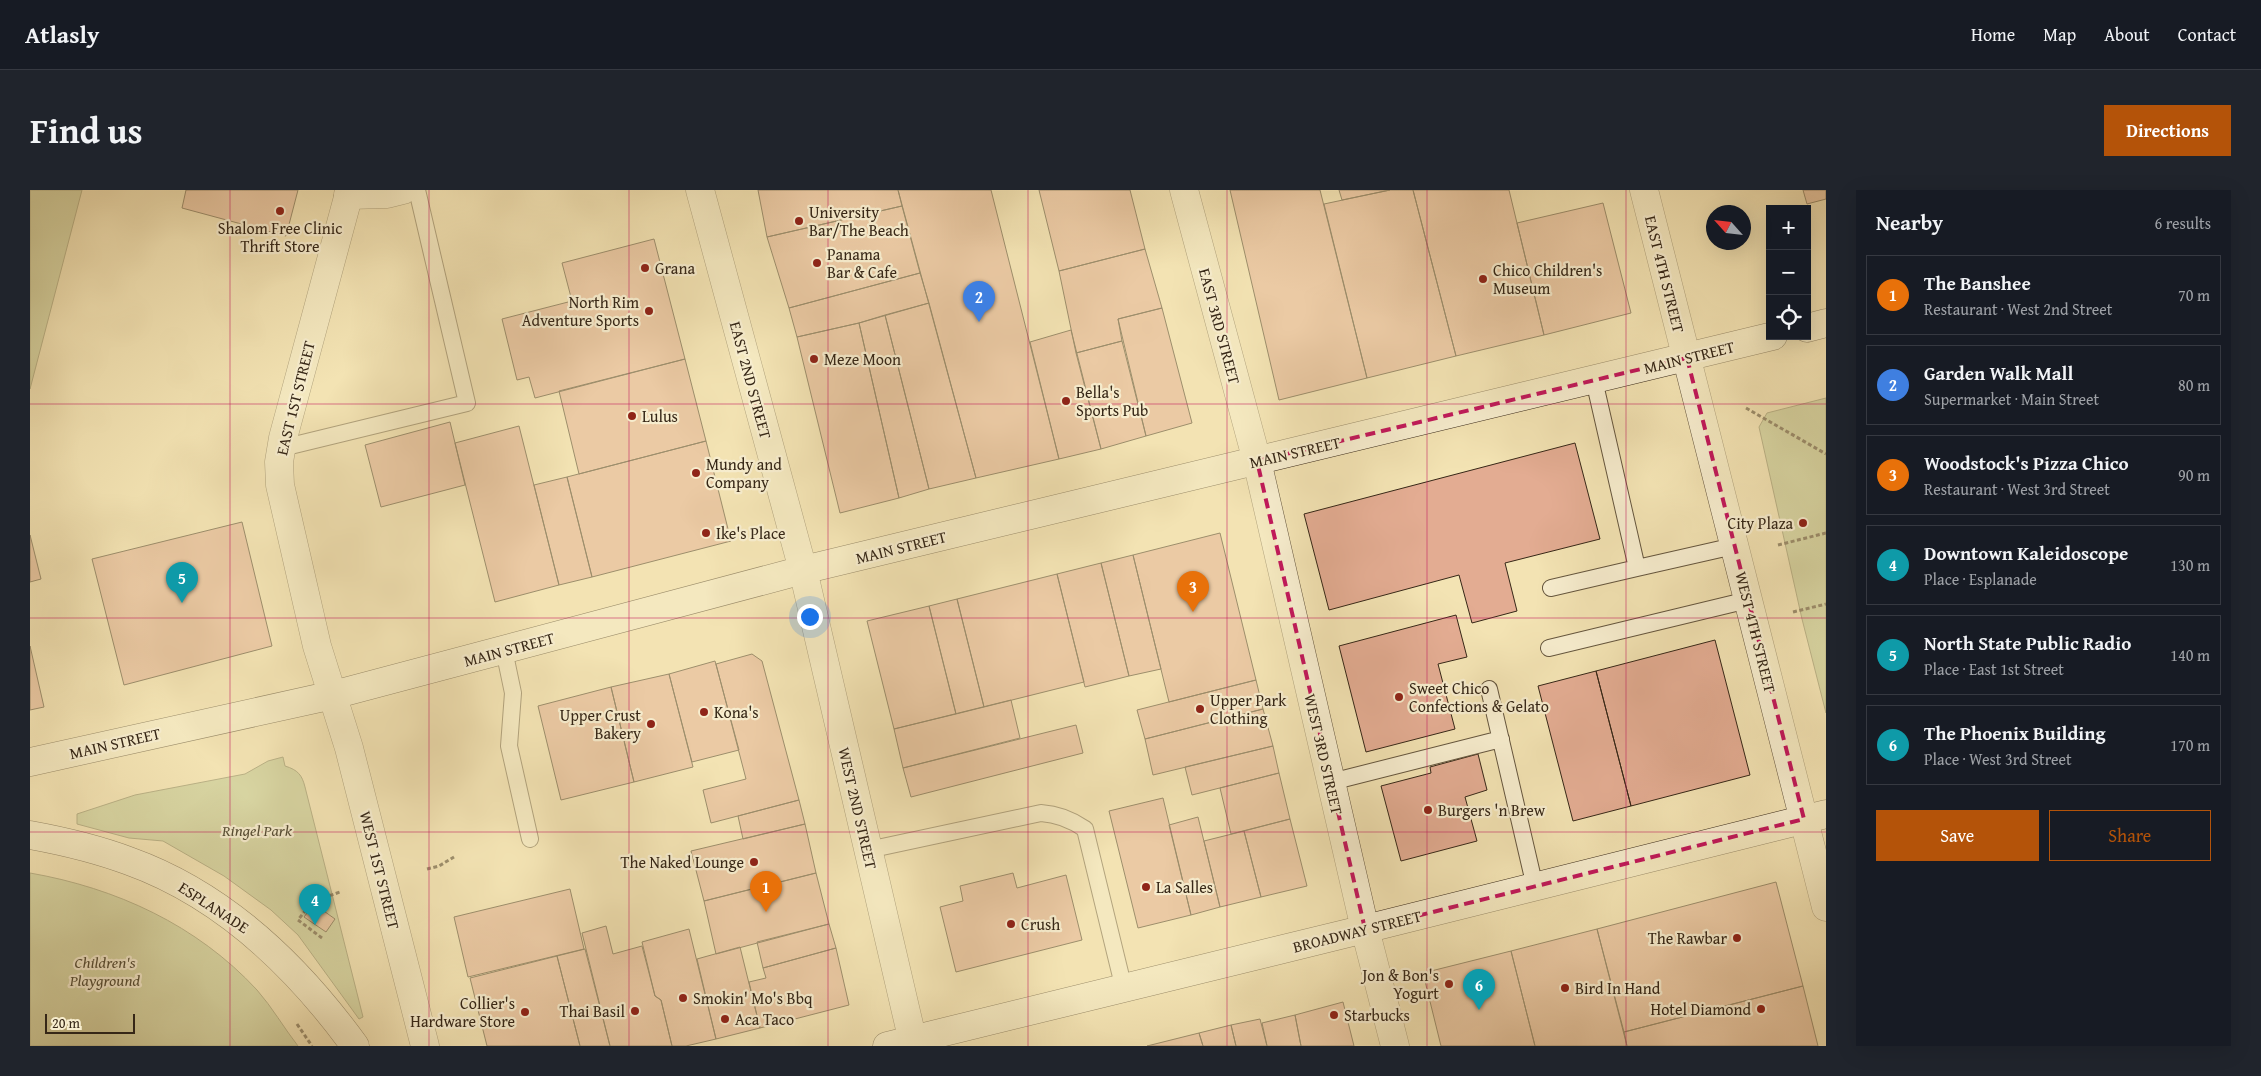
<!DOCTYPE html>
<html lang="en">
<head>
<meta charset="utf-8">
<style>
	body { margin:0; font-family:"Gentium Book Plus",serif; background:#20242c; color:#f1f3f6 }
	.controls { position:absolute; right:15px; top:15px; display:grid; overflow:hidden; border-radius:0px; box-shadow:0 5px 20px #0002 }
	.controls button { width:45px; height:45px; display:grid; place-items:center; padding:0; border:0; border-bottom:1px solid #363941; background:#171b24; color:#f1f3f6; font:25px sans-serif }
	.compass { position:absolute; left:1676px; top:15px; width:45px; height:45px; border-radius:50%; background:#171b24; box-shadow:0 5px 20px #0002; rotate:297deg }
	.scale { position:absolute; left:15px; bottom:12px; width:90px; box-sizing:border-box; padding-left:5px; border:2px solid #362717; border-top:0; font-size:14px; line-height:18px; white-space:nowrap; color:#362717; -webkit-text-stroke:4px #f7edce; paint-order:stroke }
	.you { position:absolute; left:779px; top:426px; width:18px; height:18px; margin:-12px; border:4px solid #fff; border-radius:50%; background:#1a73e8; box-shadow:0 0 0 8px #1a73e833 }
	.badge { display:grid; place-items:center; width:32px; height:32px; border-radius:50%; background:#b45309; color:#fff; font-size:16px; font-weight:700 }
	.pin { position:absolute; translate:-50% -41px; filter:drop-shadow(0 1px 2px #0008) }
	.pin::after { content:''; position:absolute; top:26px; width:18px; height:15px; background:inherit; clip-path:polygon(0 0,100% 0,50% 100%) }
	.list { margin:0; padding:0; list-style:none }
	h2 { display:flex; justify-content:space-between; align-items:center; height:65px; margin:0; padding:0 20px; font-size:21px }
	h2 small { font-size:16px; font-weight:400; color:#9ea1a6 }
	.list li { display:grid; grid-template-columns:32px 1fr auto; gap:15px; align-items:center; box-sizing:border-box; height:80px; margin:0 10px 10px; padding:0 10px; border:1px solid #363941; border-radius:0px }
	.list b { display:block; font-size:19px; white-space:nowrap }
	.list p { margin:0; font-size:16px; white-space:nowrap; color:#9ea1a6 }
	.list em { font-size:16px; font-style:normal; color:#9ea1a6 }
	.actions { display:flex; gap:10px; padding:15px 20px }
	.actions a { flex:1; padding:11px 0; border:1px solid #b45309; border-radius:0px; text-align:center; font-size:18px; color:#b45309 }
	.actions .main { background:#b45309; color:#fff }
	.icon { flex:none; width:28px; height:28px; fill:none; stroke:currentColor; stroke-width:2; stroke-linecap:round; stroke-linejoin:round }
	.map { position:relative; flex:none; width:1796px; height:856px; overflow:hidden; border-radius:0px }
	header { display:flex; align-items:center; gap:30px; box-sizing:border-box; height:70px; padding:0 25px; background:#171b24; border-bottom:1px solid #363941 }
	header strong { font-size:24px }
	nav { display:flex; gap:28px; margin-inline-start:auto; font-size:18px }
	.intro { display:flex; align-items:center; justify-content:space-between; box-sizing:border-box; height:120px; padding:0 30px }
	h1 { margin:0; font-size:35px }
	.button { padding:12px 22px; border-radius:0px; background:#b45309; color:#fff; font-size:18px; font-weight:700 }
	main { display:flex; gap:30px; padding:0 30px }
	aside { flex:1; background:#171b24; border-radius:0px; box-shadow:0 5px 20px #0002 }
	.map>svg:first-child { display:block }
	.green { fill:#b9c48e; stroke:#787652 }
	.building { fill:#e3ac92; stroke:#362717 }
	.lines { fill:none; stroke-linecap:round; stroke-linejoin:round }
	.service-casing { stroke:#65563e; stroke-width:18 }
	.minor-casing { stroke:#65563e; stroke-width:29 }
	.tertiary-casing { stroke:#65563e; stroke-width:29 }
	.secondary-casing { stroke:#362717; stroke-width:29 }
	.path { stroke:#362717; stroke-width:3; stroke-dasharray:4 2.5; stroke-linecap:butt }
	.service { stroke:#f7edce; stroke-width:16 }
	.minor { stroke:#f7edce; stroke-width:28 }
	.tertiary { stroke:#f7edce; stroke-width:28 }
	.secondary { stroke:#f7edce; stroke-width:28 }
	.marked { fill:none; stroke:#c2185b; stroke-width:4; stroke-dasharray:10 6; stroke-linejoin:round }
	.grid { fill:none; stroke:#c2185b; stroke-width:1; stroke-opacity:0.55 }
	.poi-dot { fill:#8f2418; stroke:#f7edce; stroke-width:2 }
	.labels { text-anchor:middle; dominant-baseline:central; stroke-width:4.5; stroke-linejoin:round; paint-order:stroke }
	.poi-label { font-size:16px; fill:#362717; stroke:#f7edce; text-anchor:start }
	.street-label { font-size:16px; fill:#362717; stroke:#f7edce }
	.park-label { font-size:16px; font-style:italic; fill:#574e35; stroke:#f7edce }
</style>
</head>
<body>
<header>
<strong>Atlasly</strong>
<nav><a>Home</a><a>Map</a><a>About</a><a>Contact</a></nav>
</header>
<div class="intro"><h1>Find us</h1><a class="button">Directions</a></div>
<main>
<div class="map">
<svg width="1796" height="856" viewBox="0 0 1796 856">
	<rect width="100%" height="100%" fill="#f3e3b3"/>
	<filter id="stains"><feTurbulence type="fractalNoise" baseFrequency=".004" numOctaves="4"/><feColorMatrix values="0 0 0 0 .2 0 0 0 0 .09 0 0 0 0 .02 0 0 0 .5 -.17"/></filter>
	<radialGradient id="worn" r=".72"><stop offset=".6" stop-color="#630" stop-opacity="0"/><stop offset="1" stop-color="#630" stop-opacity=".3"/></radialGradient>
	<!-- green -->
	<path class="green" d="M0,0H52L0,199Z
		M1796,208V523L1772,429L1729,237L1737,223Z
		M253,567L255,576C268,580 272,585 275,597L333,827L329,829L268,745L241,720L194,686L133,651L99,648L47,634V624L105,605L215,584L238,571Z
		M0,683C86,698 167,735 227,800C242,817 254,838 268,856H0Z"/>
	<!-- building -->
	<path class="building" d="M156,0H268L256,46L152,18Z
		M728,0H868L872,16L737,47Z
		M868,0H961L1029,269L946,288Z
		M1009,0H1100L1115,59L1029,81Z
		M1200,0H1290L1337,188L1249,210Z
		M1309,0H1360L1312,10Z
		M1360,0H1383L1426,166L1337,188L1294,14Z
		M1383,0H1479L1514,145L1426,166Z
		M1773,0H1796V9L1777,14Z
		M1573,13L1601,123L1514,145L1487,33Z
		M872,16L890,83L759,118L737,47Z
		M624,49L655,169L505,208L499,187L487,190L472,129L542,111L532,73Z
		M1115,59L1132,118L1088,129L1092,151L1046,163L1029,81Z
		M890,83L899,113L829,133L767,147L759,118Z
		M899,113L946,288L899,299L855,125Z
		M1132,118L1162,233L1116,246L1088,129Z
		M855,125L899,299L869,308L829,133Z
		M829,133L869,308L810,323L767,147Z
		M1041,140L1071,259L1029,269L1000,152Z
		M1092,151L1116,246L1071,259L1046,163Z
		M655,169L676,251L549,284L529,201Z
		M420,232L435,295L351,317L335,255Z
		M489,236L529,395L465,412L425,253Z
		M676,251L701,351L562,387L537,287Z
		M1545,253L1570,349L1475,373L1487,421L1442,433L1429,385L1299,420L1274,324Z
		M537,287L562,387L529,395L504,295Z
		M212,332L242,456L94,495L62,369Z
		M1190,343L1226,490L1139,512L1103,365Z
		M0,345L11,389L0,392Z
		M1103,365L1131,479L1099,486L1071,373Z
		M1071,373L1099,486L1055,497L1027,384Z
		M1027,384L1054,492L954,517L927,409Z
		M927,409L954,517L926,524L899,416Z
		M899,416L926,524L864,539L837,431Z
		M1426,425L1437,467L1408,474L1425,539L1336,562L1309,456Z
		M1685,450L1720,585L1601,616L1566,481Z
		M0,456L14,517L0,520Z
		M722,464L732,471L769,610L681,633L673,600L716,589L686,474Z
		M685,471L709,560L662,572L639,484Z
		M1566,481L1601,616L1543,631L1508,496Z
		M639,484L663,577L604,592L581,497Z
		M1226,490L1233,519L1115,549L1107,520Z
		M581,497L604,592L531,610L508,516Z
		M981,510L990,548L873,578L864,539Z
		M1233,519L1243,556L1123,585L1115,549Z
		M1046,535L1053,563L881,607L873,578Z
		M1243,556L1249,583L1162,605L1155,577Z
		M1448,564L1457,600L1435,607L1447,651L1371,671L1351,596L1401,583L1400,577Z
		M1249,583L1260,629L1201,644L1190,598Z
		M1133,608L1161,725L1108,738L1079,621Z
		M769,610L775,634L713,649L708,626Z
		M1168,627L1190,717L1161,725L1139,635Z
		M1260,629L1277,696L1231,707L1214,641Z
		M775,634L786,683L674,711L661,661Z
		M1214,641L1231,707L1190,717L1174,651Z
		M786,683L799,734L686,764L674,711Z
		M983,683L987,698L1036,685L1052,750L926,782L910,717L933,711L930,696Z
		M1746,692L1773,796L1594,842L1567,739Z
		M540,699L554,759L438,787L424,727Z
		M284,714L305,729L296,742L274,727Z
		M799,734L806,758L733,778L727,752Z
		M576,736L583,764L612,756L625,806L631,810L642,856H580L552,743Z
		M659,739L686,849L656,856H642L631,810L625,806L612,752Z
		M1567,739L1597,856H1505L1481,761Z
		M710,757L730,838L686,849L667,769Z
		M806,758L819,815L730,838L719,792L736,788L733,778Z
		M555,759L580,856H550L527,766Z
		M1481,761L1505,856H1411L1393,783Z
		M527,766L550,856H457L440,788Z
		M1773,796L1788,856H1597L1594,842Z
		M1313,812L1324,856H1271L1265,825Z
		M1265,825L1271,856H1237L1232,833Z
		M1230,829L1237,856H1206L1201,835Z
		M1201,835L1206,856H1173L1169,843Z
		M1169,843L1173,856H1117Z"/>
	<g class="lines">
		<defs>
			<path id="service" d="M1564,190L1607,378L1704,356
				M252,258L437,213L387,0
				M1521,398L1607,378
				M1519,458L1718,410
				M474,460L483,503L479,556L500,649
				M1459,499L1505,697
				M1301,592L1471,549
				M838,660L1011,623C1027,624 1042,630 1055,639L1094,799"/>
			<path id="minor" d="M318,5L357,4L373,0"/>
			<path id="tertiary" d="M320,0L253,248L249,272L250,295L287,456L319,558L395,856
				M670,0L773,380L884,856
				M1154,0L1227,271L1335,739L1365,856
				M1614,0L1796,717"/>
			<path id="secondary" d="M1777,138L1796,133
				M0,572L303,505L773,380L1743,146
				M0,645C33,651 67,659 99,671C194,705 267,776 325,856
				M857,856L1335,739L1796,624"/>
		</defs>
		<!-- service casing -->
		<use href="#service" class="service-casing"/>
		<!-- minor casing -->
		<use href="#minor" class="minor-casing"/>
		<!-- tertiary casing -->
		<use href="#tertiary" class="tertiary-casing"/>
		<!-- secondary casing -->
		<use href="#secondary" class="secondary-casing"/>
		<!-- path -->
		<path class="path" d="M1716,218L1796,264
			M1748,355L1796,343
			M1763,422L1796,414
			M397,679L409,676L424,667
			M292,748L268,730L282,712L310,702
			M267,834L282,856"/>
		<!-- service -->
		<use href="#service" class="service"/>
		<!-- minor -->
		<use href="#minor" class="minor"/>
		<!-- tertiary -->
		<use href="#tertiary" class="tertiary"/>
		<!-- secondary -->
		<use href="#secondary" class="secondary"/>
	</g>
	<!-- marked area -->
	<path d="M0 0H1796V856H0ZM1657,168L1774,629L1335,739L1227,271Z" fill="#f3e3b3" fill-opacity=".55" fill-rule="evenodd"/>
	<path class="marked" d="M1657,168L1774,629L1335,739L1227,271Z"/>
	<!-- grid -->
	<path class="grid" d="M200,0V856M399,0V856M599,0V856M798,0V856M998,0V856M1197,0V856M1397,0V856M1596,0V856M0,214H1796M0,428H1796M0,642H1796"/>
	<!-- markers -->
	<g class="poi-dot">
		<circle cx="250" cy="21" r="5"/>
		<circle cx="769" cy="31" r="5"/>
		<circle cx="787" cy="73" r="5"/>
		<circle cx="615" cy="78" r="5"/>
		<circle cx="1453" cy="89" r="5"/>
		<circle cx="619" cy="121" r="5"/>
		<circle cx="784" cy="169" r="5"/>
		<circle cx="1036" cy="211" r="5"/>
		<circle cx="602" cy="226" r="5"/>
		<circle cx="666" cy="283" r="5"/>
		<circle cx="1773" cy="333" r="5"/>
		<circle cx="676" cy="343" r="5"/>
		<circle cx="1369" cy="507" r="5"/>
		<circle cx="1170" cy="519" r="5"/>
		<circle cx="674" cy="522" r="5"/>
		<circle cx="621" cy="534" r="5"/>
		<circle cx="1398" cy="620" r="5"/>
		<circle cx="724" cy="672" r="5"/>
		<circle cx="1116" cy="697" r="5"/>
		<circle cx="981" cy="734" r="5"/>
		<circle cx="1707" cy="748" r="5"/>
		<circle cx="1419" cy="794" r="5"/>
		<circle cx="1535" cy="798" r="5"/>
		<circle cx="653" cy="808" r="5"/>
		<circle cx="1731" cy="819" r="5"/>
		<circle cx="605" cy="821" r="5"/>
		<circle cx="495" cy="822" r="5"/>
		<circle cx="1304" cy="825" r="5"/>
		<circle cx="695" cy="829" r="5"/>
	</g>
	<g class="labels">
		<!-- poi labels -->
		<g class="poi-label">
			<text x="779" y="22">University<tspan x="779" dy="18">Bar/The Beach</tspan></text>
			<text x="250" y="38" text-anchor="middle">Shalom Free Clinic<tspan x="250" dy="18">Thrift Store</tspan></text>
			<text x="797" y="64">Panama<tspan x="797" dy="18">Bar &amp; Cafe</tspan></text>
			<text x="625" y="78">Grana</text>
			<text x="1463" y="80">Chico Children's<tspan x="1463" dy="18">Museum</tspan></text>
			<text x="609" y="112" text-anchor="end">North Rim<tspan x="609" dy="18">Adventure Sports</tspan></text>
			<text x="794" y="169">Meze Moon</text>
			<text x="1046" y="202">Bella's<tspan x="1046" dy="18">Sports Pub</tspan></text>
			<text x="612" y="226">Lulus</text>
			<text x="676" y="274">Mundy and<tspan x="676" dy="18">Company</tspan></text>
			<text x="1763" y="333" text-anchor="end">City Plaza</text>
			<text x="686" y="343">Ike's Place</text>
			<text x="1379" y="498">Sweet Chico<tspan x="1379" dy="18">Confections &amp; Gelato</tspan></text>
			<text x="1180" y="510">Upper Park<tspan x="1180" dy="18">Clothing</tspan></text>
			<text x="684" y="522">Kona's</text>
			<text x="611" y="525" text-anchor="end">Upper Crust<tspan x="611" dy="18">Bakery</tspan></text>
			<text x="1408" y="620">Burgers 'n Brew</text>
			<text x="714" y="672" text-anchor="end">The Naked Lounge</text>
			<text x="1126" y="697">La Salles</text>
			<text x="991" y="734">Crush</text>
			<text x="1697" y="748" text-anchor="end">The Rawbar</text>
			<text x="1409" y="785" text-anchor="end">Jon &amp; Bon's<tspan x="1409" dy="18">Yogurt</tspan></text>
			<text x="1545" y="798">Bird In Hand</text>
			<text x="663" y="808">Smokin' Mo's Bbq</text>
			<text x="485" y="813" text-anchor="end">Collier's<tspan x="485" dy="18">Hardware Store</tspan></text>
			<text x="1721" y="819" text-anchor="end">Hotel Diamond</text>
			<text x="595" y="821" text-anchor="end">Thai Basil</text>
			<text x="1314" y="825">Starbucks</text>
			<text x="705" y="829">Aca Taco</text>
		</g>
		<!-- street labels -->
		<g class="street-label">
			<text transform="translate(1635 84) rotate(76)">EAST 4TH STREET</text>
			<text transform="translate(1190 136) rotate(75)">EAST 3RD STREET</text>
			<text transform="translate(1659 167) rotate(-14)">MAIN STREET</text>
			<text transform="translate(721 190) rotate(75)">EAST 2ND STREET</text>
			<text transform="translate(265 208) rotate(-76)">EAST 1ST STREET</text>
			<text transform="translate(1265 262) rotate(-13)">MAIN STREET</text>
			<text transform="translate(871 357) rotate(-14)">MAIN STREET</text>
			<text transform="translate(1726 442) rotate(76)">WEST 4TH STREET</text>
			<text transform="translate(479 459) rotate(-15)">MAIN STREET</text>
			<text transform="translate(85 553) rotate(-13)">MAIN STREET</text>
			<text transform="translate(1294 564) rotate(77)">WEST 3RD STREET</text>
			<text transform="translate(828 618) rotate(77)">WEST 2ND STREET</text>
			<text transform="translate(350 680) rotate(76)">WEST 1ST STREET</text>
			<text transform="translate(184 717) rotate(33)">ESPLANADE</text>
			<text transform="translate(1327 741) rotate(-14)">BROADWAY STREET</text>
		</g>
		<!-- park labels -->
		<g class="park-label">
			<text x="227" y="640">Ringel Park</text>
			<text x="75" y="772">Children's<tspan x="75" dy="18">Playground</tspan></text>
		</g>
	</g>
	<rect width="100%" height="100%" filter="url(#stains)"/>
	<rect width="100%" height="100%" fill="url(#worn)"/>
</svg>
<div class="controls">
<button>+</button>
<button>−</button>
<button><svg class="icon" aria-label="locate" viewBox="0 0 24 24"><circle cx="12" cy="12" r="6"/><path d="M12 2v4M12 18v4M2 12h4M18 12h4"/></svg></button>
</div>
<svg class="compass" viewBox="-18 -18 36 36"><path d="M0-13l5 13h-10z" fill="#e53935"/><path d="M0 13l5-13h-10z" fill="#9ea1a6"/></svg>
<div class="scale">20 m</div>
<div class="you"></div>
<div class="pin badge" style="left:736px;top:722px;background:#e8710a">1</div>
<div class="pin badge" style="left:949px;top:132px;background:#3f7fe0">2</div>
<div class="pin badge" style="left:1163px;top:422px;background:#e8710a">3</div>
<div class="pin badge" style="left:285px;top:735px;background:#0f9aa8">4</div>
<div class="pin badge" style="left:152px;top:413px;background:#0f9aa8">5</div>
<div class="pin badge" style="left:1449px;top:820px;background:#0f9aa8">6</div>
</div>
<aside>
<h2>Nearby<small>6 results</small></h2>
<ul class="list">
<li><span class="badge" style="background:#e8710a">1</span><div><b>The Banshee</b><p>Restaurant · West 2nd Street</p></div><em>70 m</em></li>
<li><span class="badge" style="background:#3f7fe0">2</span><div><b>Garden Walk Mall</b><p>Supermarket · Main Street</p></div><em>80 m</em></li>
<li><span class="badge" style="background:#e8710a">3</span><div><b>Woodstock's Pizza Chico</b><p>Restaurant · West 3rd Street</p></div><em>90 m</em></li>
<li><span class="badge" style="background:#0f9aa8">4</span><div><b>Downtown Kaleidoscope</b><p>Place · Esplanade</p></div><em>130 m</em></li>
<li><span class="badge" style="background:#0f9aa8">5</span><div><b>North State Public Radio</b><p>Place · East 1st Street</p></div><em>140 m</em></li>
<li><span class="badge" style="background:#0f9aa8">6</span><div><b>The Phoenix Building</b><p>Place · West 3rd Street</p></div><em>170 m</em></li>
</ul>
<div class="actions"><a class="main">Save</a><a>Share</a></div>
</aside>
</main>
</body>
</html>
